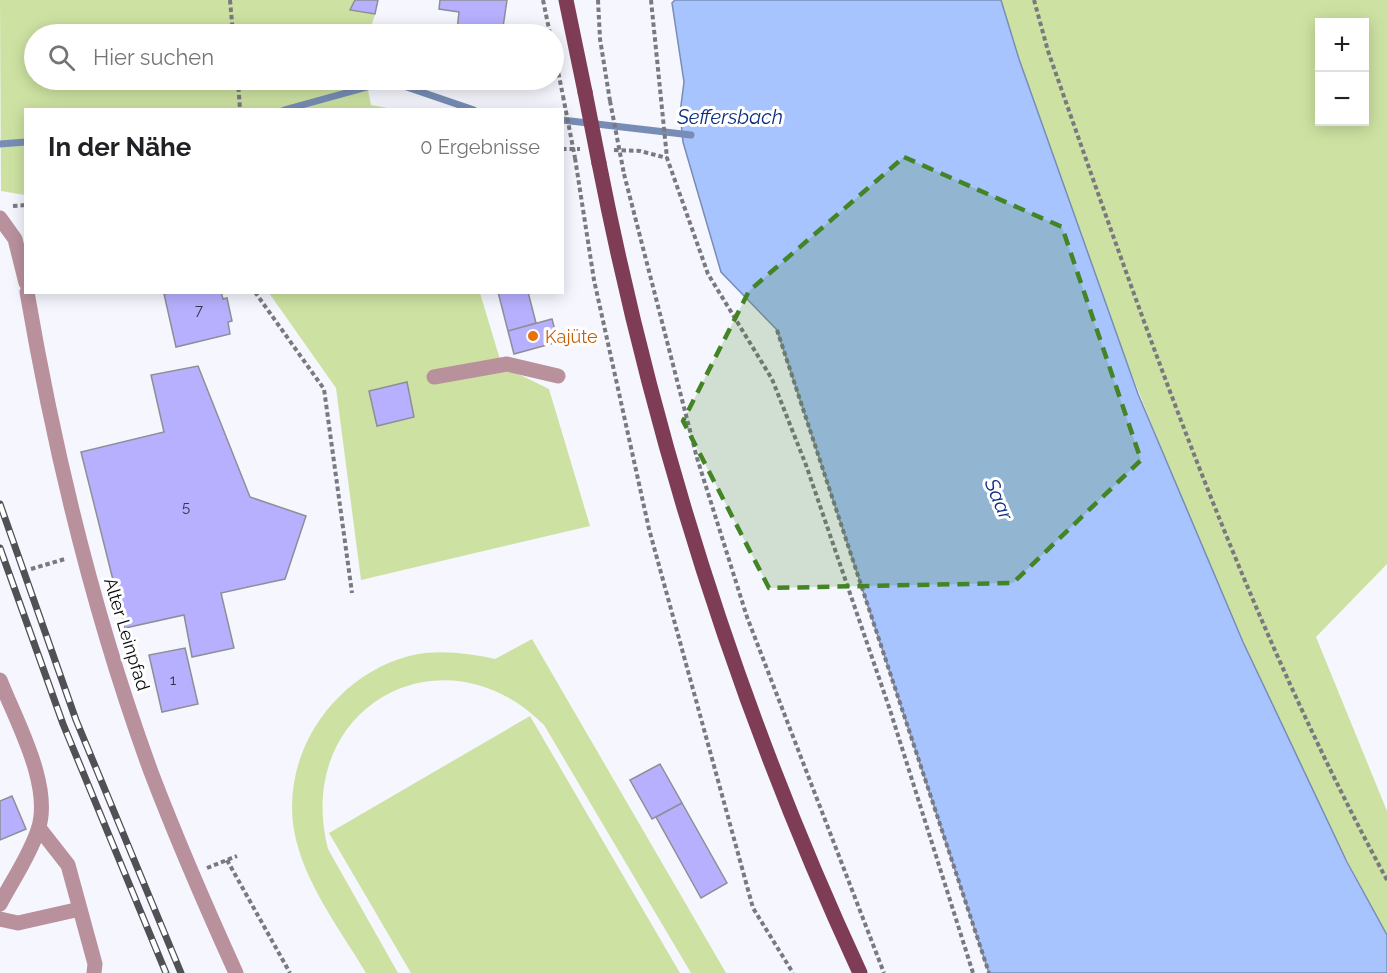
<!DOCTYPE html>
<html lang="de">
<head>
<meta charset="utf-8">
<style>
	body { margin:0; font-family:Raleway,sans-serif; background:#f2f2f2; color:#202124 }
	.controls { position:absolute; right:18px; top:18px; display:grid; overflow:hidden; border-radius:0px; box-shadow:0 3px 15px #0003 }
	.controls button { width:54px; height:54px; display:grid; place-items:center; padding:0; border:0; border-bottom:2px solid #e0e0e0; background:#fff; color:#202124; font:30px sans-serif }
	.list { margin:0; padding:0; list-style:none }
	h2 { display:flex; justify-content:space-between; align-items:center; height:78px; margin:0; padding:0 24px; font-size:26px }
	h2 small { font-size:20px; font-weight:400; color:#757577 }
	.icon { flex:none; width:33px; height:33px; fill:none; stroke:currentColor; stroke-width:2; stroke-linecap:round; stroke-linejoin:round }
	.map { position:relative; flex:none; width:1387px; height:973px; overflow:hidden }
	.search { position:absolute; background:#fff; box-shadow:0 3px 15px #0003; left:24px; top:24px; width:540px; height:66px; display:flex; align-items:center; gap:15px; box-sizing:border-box; padding:0 21px; border-radius:33px; color:#757577; font-size:22px }
	.panel { position:absolute; background:#fff; box-shadow:0 3px 15px #0003; left:24px; top:108px; width:540px; height:186px; border-radius:0px }
	.map>svg:first-child { display:block }
	.green { fill:#cde2a2; fill-rule:evenodd }
	.water { fill:#a7c4fe; stroke:#788db6; stroke-width:1.5 }
	.lines { fill:none; stroke-linecap:round; stroke-linejoin:round }
	.stream { stroke:#788db6; stroke-width:7 }
	.building { fill:#b7b0fe; stroke:#8e8e97; stroke-width:1.5 }
	.path { stroke:#79797f; stroke-width:4; stroke-dasharray:4.5 3; stroke-linecap:butt }
	.minor { stroke:#b8919d; stroke-width:15 }
	.major { stroke:#7e3d55; stroke-width:15 }
	.rail-casing { stroke:#505055; stroke-width:7 }
	.rail { stroke:#fff; stroke-width:4.5; stroke-dasharray:14; stroke-linecap:butt }
	.path-bridge { stroke:#79797f; stroke-width:4; stroke-dasharray:4.5 3; stroke-linecap:butt }
	.major-bridge { stroke:#7e3d55; stroke-width:15 }
	.marked { fill:#438425; fill-opacity:0.2; stroke:#438425; stroke-width:4.5; stroke-dasharray:12 8; stroke-linejoin:round }
	.food-dot { fill:#e8710a; stroke:#fff; stroke-width:2 }
	.labels { text-anchor:middle; dominant-baseline:central; stroke-width:6; stroke-linejoin:round; paint-order:stroke }
	.number-label { font-size:15px; fill:#37354b }
	.food-label { font-size:18px; fill:#c56008; stroke:#fff; text-anchor:start }
	.street-label { font-size:18px; fill:#0c0c0f; stroke:#fff }
	.water-label { font-size:20px; font-style:italic; fill:#0e2e7e; stroke:#fff }
</style>
</head>
<body>
<div class="map">
<svg width="1387" height="973" viewBox="0 0 1387 973">
	<rect width="100%" height="100%" fill="#f6f6fe"/>
	<!-- green -->
	<path class="green" d="M0,0H355L351,10L375,14L369,34H34V80H366L371,105L393,109L26,110L25,195L1,191Z
		M1001,0H1387V564L1316,637L1387,811V935C1317,809 1258,677 1201,544C1126,367 1057,185 1001,0ZM1320,22H1364V122H1320Z
		M269,293H480L502,366L549,389L590,526L361,580L336,388Z
		M532,639L726,973H691L544,725C442,623 292,708 328,849L398,973H366C340,929 303,882 294,830C281,753 334,676 409,656C438,649 467,653 495,659Z
		M530,716L680,973H411L329,833Z"/>
	<!-- water -->
	<path class="water" d="M675,0H1001L1019,59L1138,394L1243,642L1347,862L1387,935V973H989L777,330L721,272L683,142L680,113L684,82L672,3Z"/>
	<g class="lines">
		<!-- stream -->
		<path class="stream" d="M284,110L389,81L474,110
			M562,120L691,135
			M0,144L26,142"/>
	</g>
	<!-- building -->
	<path class="building" d="M355,0H378L375,14L350,10Z
		M440,0H507L502,34L457,30L459,12L439,9Z
		M172,292H221L223,299L227,298L232,321L228,322L230,334L176,347L164,294Z
		M498,292H528L536,323L508,331Z
		M552,319L558,342L514,354L508,331Z
		M198,366L250,497L306,516L285,579L221,593L234,648L192,657L184,615L125,628L81,452L164,432L151,375Z
		M407,382L414,417L377,426L369,391Z
		M185,648L198,704L162,712L149,655Z
		M660,764L682,803L652,819L630,780Z
		M12,796L26,829L0,840V801Z
		M682,803L727,883L701,898L656,817Z"/>
	<g class="lines">
		<!-- path -->
		<path class="path" d="M230,0L233,34
			M543,0L550,34
			M598,0L600,39L610,101
			M651,0L667,158L708,274L772,379L806,465L890,710L973,973
			M1034,0L1048,51C1147,333 1244,616 1387,880
			M554,51L563,96
			M238,80L240,110
			M562,149H580
			M614,150L640,151L667,158
			M575,158L594,280L649,529L753,908L793,973
			M624,174L697,458L747,617L884,973
			M13,206L26,205
			M255,292L324,389L352,593
			M777,330L989,973
			M31,569L65,559
			M227,860L290,973
			M207,868L237,856"/>
		<!-- minor -->
		<path class="minor" d="M0,218L15,239L26,283
			M27,292C55,455 94,616 151,772C177,840 206,907 236,973
			M434,377L507,364L558,376
			M0,680C16,721 53,786 38,830C29,857 13,879 0,904
			M39,828L68,865L95,964L94,973
			M0,919L18,923L80,909"/>
		<!-- major -->
		<path class="major" d="M566,0L585,92
			M599,163C654,442 740,714 860,973"/>
		<defs>
			<path id="rail" d="M0,504L76,720L181,973
				M0,548L63,724L166,973"/>
		</defs>
		<!-- rail casing -->
		<use href="#rail" class="rail-casing"/>
		<!-- rail -->
		<use href="#rail" class="rail"/>
		<!-- path-bridge -->
		<path class="path-bridge" d="M563,96L575,158
			M610,101L624,174"/>
		<!-- major-bridge -->
		<path class="major-bridge" d="M585,92L599,163"/>
	</g>
	<!-- marked area -->
	<path class="marked" d="M904,157L1062,227L1141,460L1013,583L769,588L683,421L749,291Z"/>
	<!-- markers -->
	<circle class="food-dot" cx="533" cy="336" r="6"/>
	<g class="labels">
		<!-- number labels -->
		<g class="number-label">
			<text x="199" y="310">7</text>
			<text x="186" y="507">5</text>
			<text x="173" y="680">1</text>
		</g>
		<!-- food labels -->
		<g class="food-label">
			<text x="545" y="336">Kajüte</text>
		</g>
		<!-- street labels -->
		<g class="street-label">
			<text transform="translate(127 634) rotate(73)">Alter Leinpfad</text>
		</g>
		<!-- water labels -->
		<g class="water-label">
			<text x="730" y="117">Seffersbach</text>
			<text transform="translate(999 499) rotate(67)">Saar</text>
		</g>
	</g>
</svg>
<div class="controls">
<button>+</button>
<button>−</button>
</div>
<div class="search"><svg class="icon" aria-label="search" viewBox="0 0 24 24"><circle cx="10" cy="10" r="6"/><path d="M15 15l6 6"/></svg>Hier suchen</div>
<section class="panel">
<h2>In der Nähe<small>0 Ergebnisse</small></h2>
<ul class="list">
</ul>
</section>
</div>
</body>
</html>
